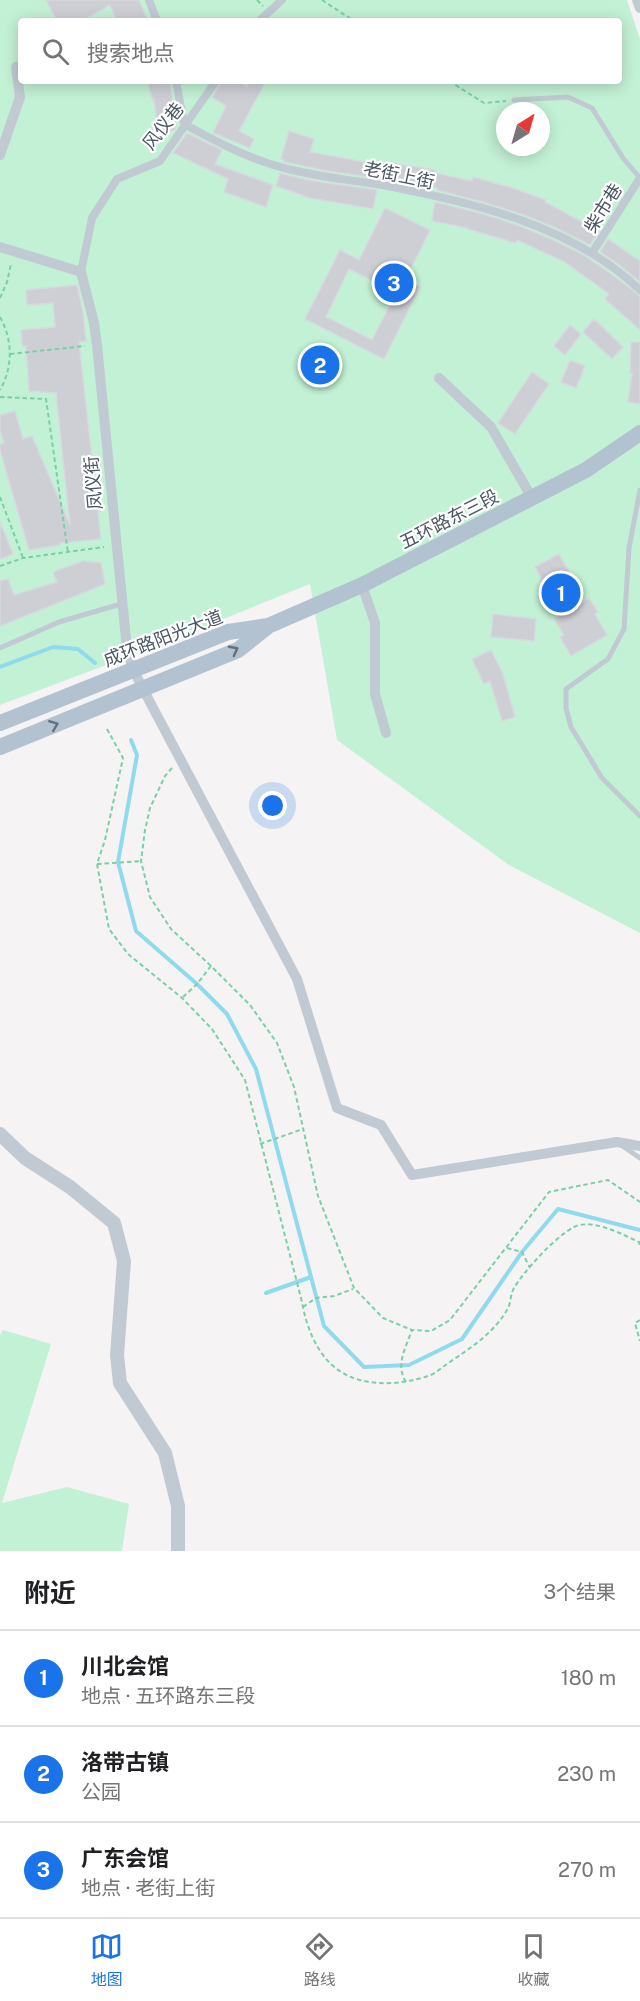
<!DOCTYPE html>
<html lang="zh">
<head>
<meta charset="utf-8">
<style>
	body { margin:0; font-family:"Public Sans","Noto Sans SC",sans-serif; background:#f2f2f2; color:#202124 }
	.compass { position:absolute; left:496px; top:102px; width:54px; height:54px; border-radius:50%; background:#fff; box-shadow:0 3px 15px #0003; rotate:37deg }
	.you { position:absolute; left:273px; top:806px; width:21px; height:21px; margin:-15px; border:4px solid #fff; border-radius:50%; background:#1a73e8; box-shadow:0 0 0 9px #1a73e833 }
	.badge { display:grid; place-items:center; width:39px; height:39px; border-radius:50%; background:#1a73e8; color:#fff; font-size:20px; font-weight:700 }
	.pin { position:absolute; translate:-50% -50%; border:3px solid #fff; box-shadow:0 2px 6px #0006 }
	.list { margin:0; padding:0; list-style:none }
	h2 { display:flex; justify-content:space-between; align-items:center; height:78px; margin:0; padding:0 24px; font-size:26px }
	h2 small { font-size:20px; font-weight:400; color:#757577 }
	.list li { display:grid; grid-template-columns:39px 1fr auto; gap:18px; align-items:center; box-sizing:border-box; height:96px; padding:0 24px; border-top:2px solid #e0e0e0 }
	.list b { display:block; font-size:22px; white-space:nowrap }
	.list p { margin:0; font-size:20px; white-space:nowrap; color:#757577 }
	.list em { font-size:20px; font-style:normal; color:#757577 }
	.icon { flex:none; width:33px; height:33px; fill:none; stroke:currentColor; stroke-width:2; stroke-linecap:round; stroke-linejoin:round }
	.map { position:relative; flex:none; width:640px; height:1551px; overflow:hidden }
	.search { position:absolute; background:#fff; box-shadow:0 3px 15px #0003; left:18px; right:18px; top:18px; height:66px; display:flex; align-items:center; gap:15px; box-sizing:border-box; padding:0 21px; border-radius:6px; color:#757577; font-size:22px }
	.sheet { height:366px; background:#fff }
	nav { display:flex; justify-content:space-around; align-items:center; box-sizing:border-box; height:84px; border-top:2px solid #e0e0e0; background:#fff; font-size:16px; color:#757577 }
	nav a { display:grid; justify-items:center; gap:3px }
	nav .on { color:#1a73e8 }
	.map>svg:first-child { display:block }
	.green { fill:#c3f1d5; fill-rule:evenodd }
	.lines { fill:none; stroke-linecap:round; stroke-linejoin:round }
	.stream { stroke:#90daee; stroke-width:4 }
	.building { fill:#cdcfd5; stroke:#d7d9de; stroke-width:1.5; fill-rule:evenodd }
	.path { stroke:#7ad0a6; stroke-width:2; stroke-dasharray:4.5 3; stroke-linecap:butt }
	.service { stroke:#c1cad2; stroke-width:5 }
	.pedestrian { stroke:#c1cad2; stroke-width:8 }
	.minor { stroke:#c1cad2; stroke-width:10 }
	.tertiary { stroke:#c1cad2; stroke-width:14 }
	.primary { stroke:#b3c2d1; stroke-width:16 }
	.oneway { stroke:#64717d }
	.labels { text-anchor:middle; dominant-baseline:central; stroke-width:4.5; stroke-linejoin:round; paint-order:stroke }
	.street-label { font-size:18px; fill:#4a5661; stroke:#fff }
</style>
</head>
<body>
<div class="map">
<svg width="640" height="1551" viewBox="0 0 640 1551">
	<rect width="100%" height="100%" fill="#f5f3f3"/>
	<!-- green -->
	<path class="green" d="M0,0H627L640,39V933L509,865L337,740L310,584L154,647L0,705ZM21,21H619V81H21ZM505,111H541V147H505Z
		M3,1330L51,1344L2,1503L67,1487L129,1504L122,1551H0V1335Z"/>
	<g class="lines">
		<!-- stream -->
		<path class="stream" d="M0,667L53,647L78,649L95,663
			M131,740L137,755L118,862L136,931L197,984L227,1014L256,1069L324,1326L364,1367L409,1365L462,1339L522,1252L558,1209L640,1230
			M266,1293L311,1277"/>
	</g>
	<!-- building -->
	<path class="building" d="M46,0H139L148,21H117L110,5L82,21H57Z
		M147,81H170L176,127L175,130L158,132L154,100L153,101Z
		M222,81H237L247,87L250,81H266L239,131L254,139L250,148L213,133L226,106L212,97Z
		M289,131L314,139L310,152L391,167L392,163L435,170V173L472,181L473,177L513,188L546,200L545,202L599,231L590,245L556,228L524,215L490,204L437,190L438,188L323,170L284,162V160L281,159Z
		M187,133L222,150L215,164L273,185L266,207L224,192L228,179L173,153Z
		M280,173L308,180L377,190L373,209L310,198L276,186Z
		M435,202L487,215L520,226L551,239L582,254L610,273L640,296V330L605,299L609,294L563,261L517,240L516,243L467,229L468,228L432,221Z
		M385,208L430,230L406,279L420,287L384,359L305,319L340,250L359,260ZM349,269L396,293L372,340L326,317Z
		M608,239L640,261V282L617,263L600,252Z
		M77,285L83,312L86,341L79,342L101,539L60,543V545L29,550L0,450V444L4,443L0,431V415L15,411L23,439L32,436L70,525L56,393L29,391L26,346H22L21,330L55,327L53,303L27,305L26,290Z
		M594,319L623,347L612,359L583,332Z
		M570,325L581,334L565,355L554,346Z
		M631,342H640V404L628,402L632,373H630Z
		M570,360L585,366L576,388L561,382Z
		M532,372L549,384L515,434L498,423Z
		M0,522L13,554L0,559Z
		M559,554L570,573L546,587L535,567Z
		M83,561L101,563L105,584L0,626V581L8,579L14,595L57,582L53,572Z
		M589,598L598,612L595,614L607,635L571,656L560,637L564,635L554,619Z
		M493,614L536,619L534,641L491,637Z
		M491,650L503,674L515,717L502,721L490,681L484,684L472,659Z"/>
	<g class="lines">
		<!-- path -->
		<path class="path" d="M257,0L263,6
			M322,0L354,21
			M449,81L484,103L506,101
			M0,298L7,282L11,264
			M0,317C13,340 13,367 0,390
			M10,354L85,346
			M0,397L46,399L68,553
			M0,497L23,558
			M0,566L23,558L104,547
			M107,729L123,758L105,840L97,864L109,929L128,954L182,998L212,1029L245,1080L302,1302C308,1336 324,1371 360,1380C383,1386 406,1383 428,1376C435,1374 441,1368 447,1364C469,1349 493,1334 507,1310C511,1304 510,1295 514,1288C524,1271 556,1236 574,1227C593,1218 621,1234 639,1242L640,1246
			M172,768L165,776L150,808L145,830L141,861L150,897L171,929L211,966L250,1005L277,1043L294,1087L318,1196L354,1288L383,1318L412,1330L431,1331L450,1320L549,1192L608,1180L640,1202
			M97,864L141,861
			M183,997L197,984L211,966
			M260,1144L303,1129
			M507,1248L522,1252L530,1268
			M303,1307L316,1298L334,1296L353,1289
			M640,1320L635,1323L640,1341
			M406,1382C395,1365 406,1347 412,1330"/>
		<!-- service -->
		<path class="service" d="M514,100L568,97L592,108L623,158L640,178
			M640,490L629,548L624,629L608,659L566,689V708L571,727L602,778L640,816
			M0,648L59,622L121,604
			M621,1145L640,1158"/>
		<!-- pedestrian -->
		<path class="pedestrian" d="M149,0L157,21
			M259,21L282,0
			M176,81L184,124C216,141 248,159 284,168C317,177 353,180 387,186C476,203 573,226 640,290
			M592,253L640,178
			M81,272L92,218L117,179L160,161L216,81"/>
		<!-- minor -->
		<path class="minor" d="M637,0L640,8
			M0,155L20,97L16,67
			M0,247L81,272L94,323L97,345L127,649L133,669L143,689L297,979L337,1108L381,1125L412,1175L617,1142L640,1146
			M439,378L491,427L532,498
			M362,585L375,623V694L386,733"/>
		<!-- tertiary -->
		<path class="tertiary" d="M0,1134L25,1158L70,1187L114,1223L124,1261L117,1355L120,1383L165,1453L178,1506V1551"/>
		<!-- primary -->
		<path class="primary" d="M0,723L228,632L268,626L362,585L586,470L640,433
			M0,747L238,650L267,627"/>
	</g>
	<!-- one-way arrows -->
	<defs><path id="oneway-chevron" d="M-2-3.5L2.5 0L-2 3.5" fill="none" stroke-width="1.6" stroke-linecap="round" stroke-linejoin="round" transform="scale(1.5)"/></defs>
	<g class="oneway">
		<use href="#oneway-chevron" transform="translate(234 650) rotate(-28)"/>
		<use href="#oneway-chevron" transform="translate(54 725) rotate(-22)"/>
	</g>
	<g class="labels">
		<!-- street labels -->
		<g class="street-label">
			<text transform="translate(163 126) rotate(-52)">风仪巷</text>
			<text transform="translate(399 175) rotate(12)">老街上街</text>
			<text transform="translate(603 208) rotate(-58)">柴市巷</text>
			<text transform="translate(93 483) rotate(-95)">凤仪街</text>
			<text transform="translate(449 519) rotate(-27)">五环路东三段</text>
			<text transform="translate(163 638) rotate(-21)">成环路阳光大道</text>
		</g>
	</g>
</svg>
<svg class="compass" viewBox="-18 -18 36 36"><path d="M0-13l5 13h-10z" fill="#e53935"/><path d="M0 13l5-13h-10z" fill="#757577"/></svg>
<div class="you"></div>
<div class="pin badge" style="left:561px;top:593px">1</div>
<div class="pin badge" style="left:320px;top:365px">2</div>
<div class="pin badge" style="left:394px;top:283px">3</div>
<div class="search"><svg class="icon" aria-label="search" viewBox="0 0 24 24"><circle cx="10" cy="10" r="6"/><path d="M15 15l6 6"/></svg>搜索地点</div>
</div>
<section class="sheet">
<h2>附近<small>3个结果</small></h2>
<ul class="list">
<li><span class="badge">1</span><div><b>川北会馆</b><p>地点 · 五环路东三段</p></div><em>180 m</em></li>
<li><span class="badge">2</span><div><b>洛带古镇</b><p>公园</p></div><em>230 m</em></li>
<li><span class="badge">3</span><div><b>广东会馆</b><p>地点 · 老街上街</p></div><em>270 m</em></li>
</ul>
</section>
<nav>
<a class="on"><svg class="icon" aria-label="map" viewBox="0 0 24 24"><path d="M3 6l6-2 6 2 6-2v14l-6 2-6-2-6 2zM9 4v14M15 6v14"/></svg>地图</a>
<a><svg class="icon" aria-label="directions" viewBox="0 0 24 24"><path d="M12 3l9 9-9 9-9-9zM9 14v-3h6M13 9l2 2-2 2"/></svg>路线</a>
<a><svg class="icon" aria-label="saved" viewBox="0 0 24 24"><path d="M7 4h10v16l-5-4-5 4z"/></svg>收藏</a>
</nav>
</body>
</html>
